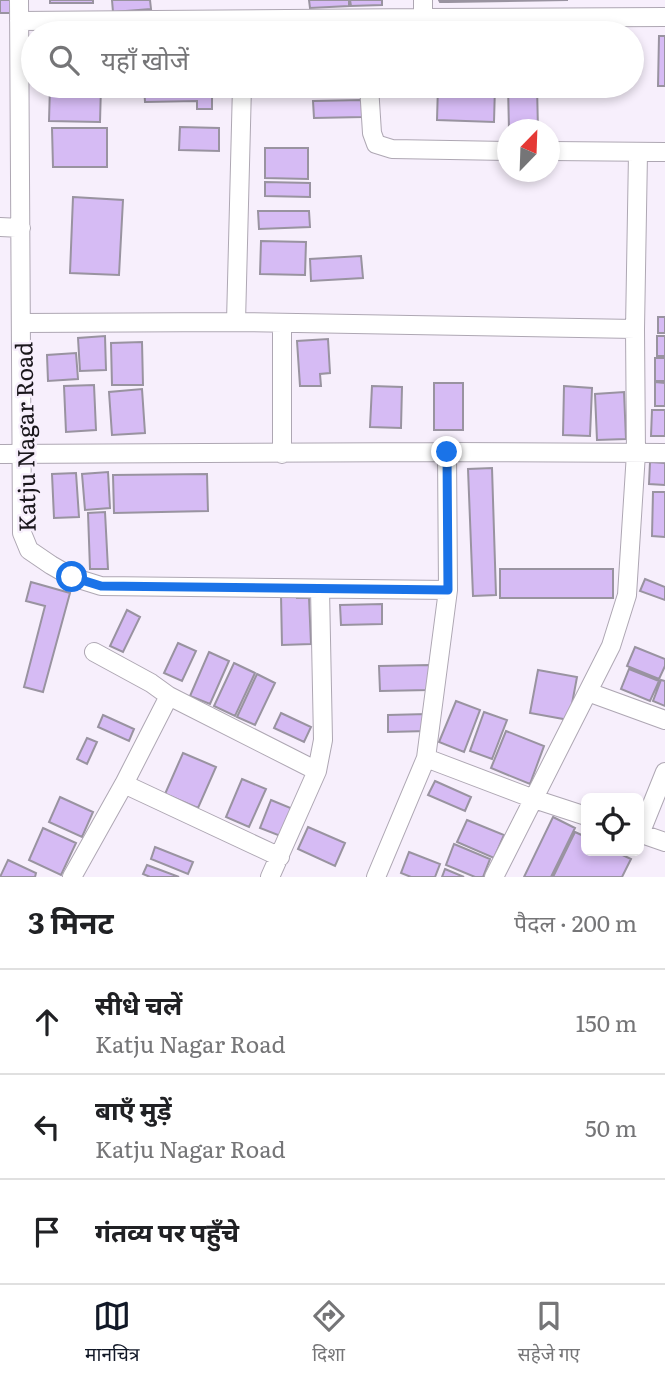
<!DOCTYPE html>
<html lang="hi">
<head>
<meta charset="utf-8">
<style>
	body { margin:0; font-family:Literata,"Noto Sans Devanagari",serif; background:#f2f2f2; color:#202124 }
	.controls { position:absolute; right:21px; bottom:21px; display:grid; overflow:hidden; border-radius:10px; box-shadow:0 4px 10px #0003 }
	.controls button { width:63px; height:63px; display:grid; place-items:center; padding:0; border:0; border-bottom:2px solid #e0e0e0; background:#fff; color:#202124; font:35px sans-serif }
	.compass { position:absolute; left:497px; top:119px; width:63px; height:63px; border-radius:50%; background:#fff; box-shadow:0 4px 10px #0003; rotate:23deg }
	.stop { position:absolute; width:21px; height:21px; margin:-16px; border:5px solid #1a73e8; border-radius:50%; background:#fff }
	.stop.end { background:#1a73e8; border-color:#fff; box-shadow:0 2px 7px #0008 }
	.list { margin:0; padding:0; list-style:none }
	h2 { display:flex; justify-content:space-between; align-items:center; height:91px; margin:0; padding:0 28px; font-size:30px }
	h2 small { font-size:23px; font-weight:400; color:#757577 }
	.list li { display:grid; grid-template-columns:46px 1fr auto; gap:21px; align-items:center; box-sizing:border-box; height:105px; padding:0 28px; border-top:2px solid #e0e0e0 }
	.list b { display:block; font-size:26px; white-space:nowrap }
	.list p { margin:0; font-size:23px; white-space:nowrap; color:#757577 }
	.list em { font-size:23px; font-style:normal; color:#757577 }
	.icon { flex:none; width:38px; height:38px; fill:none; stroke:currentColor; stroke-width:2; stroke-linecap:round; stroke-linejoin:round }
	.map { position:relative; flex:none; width:665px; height:877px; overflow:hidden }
	.search { position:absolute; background:#fff; box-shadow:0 4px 10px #0003; left:21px; right:21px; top:21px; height:77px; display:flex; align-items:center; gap:18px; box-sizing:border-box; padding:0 24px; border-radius:38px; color:#757577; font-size:26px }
	.sheet { height:406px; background:#fff }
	nav { display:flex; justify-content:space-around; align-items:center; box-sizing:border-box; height:98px; border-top:2px solid #e0e0e0; background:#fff; font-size:19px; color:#757577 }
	nav a { display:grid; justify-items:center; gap:4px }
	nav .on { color:#111827 }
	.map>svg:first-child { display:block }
	.building { fill:#d6bbf4; stroke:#9993a0; stroke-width:2 }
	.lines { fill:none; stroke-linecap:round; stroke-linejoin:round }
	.minor-casing { stroke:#aea7b3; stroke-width:20 }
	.minor { stroke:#fff; stroke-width:18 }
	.route { stroke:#1a73e8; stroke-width:9 }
	.labels { text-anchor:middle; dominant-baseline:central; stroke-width:5; stroke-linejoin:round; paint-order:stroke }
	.street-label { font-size:23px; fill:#19161b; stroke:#f7effc }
</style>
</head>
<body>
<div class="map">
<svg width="665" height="877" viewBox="0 0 665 877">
	<rect width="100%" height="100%" fill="#f7effc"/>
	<!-- building -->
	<path class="building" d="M0,0H10V13H0Z
		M50,0H93V3H50Z
		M112,0H150L151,9L113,12Z
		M309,0H349V6L310,8Z
		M350,0H382V5L351,6Z
		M439,0H568L448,2H440Z
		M659,36H665V86H658Z
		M50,86H101L100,122L49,121Z
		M144,86H212V109H197V101L145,102Z
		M438,86H495L494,122L437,120Z
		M508,86H537L538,130H509Z
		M362,100L363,117L314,118L313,101Z
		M180,127L219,128V151L179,150Z
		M52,128H107V167H53Z
		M265,148H308V179L265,178Z
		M265,182L310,183V197L265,196Z
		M73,197L123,200L119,275L70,273Z
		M258,211H309L310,227L259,229Z
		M261,241L306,242L305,275L260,274Z
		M361,256L363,278L311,281L310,259Z
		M658,317H665V333H658Z
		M105,336L106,370L80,371L78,338Z
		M657,336H665V356H657Z
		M328,339L330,373L320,374L321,386H300L297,341Z
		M142,342L143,385H112L111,343Z
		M76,353L78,379L48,381L47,355Z
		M655,358H665V381H655Z
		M655,382L665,383V406H655Z
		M434,383H463V430H434Z
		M94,385L96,430L66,432L64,386Z
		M372,386L402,387L401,428L370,427Z
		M564,386L592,388L590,436L563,435Z
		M142,389L145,433L112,435L109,392Z
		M624,392L626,439L597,440L595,394Z
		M652,410H665V436H651Z
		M650,462L665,463V485L649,484Z
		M492,468L496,595L473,596L468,469Z
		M108,472L110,508L85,510L82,474Z
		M76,473L79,517L54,518L52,474Z
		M207,474L208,511L114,513L113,475Z
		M653,492H665V537L652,536Z
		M105,512L108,569H90L88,513Z
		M500,569H613V598H500Z
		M645,579L665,587V600L640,591Z
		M31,582L70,593L43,692L24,687L45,606L26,601Z
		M281,595H297V598H309L311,644L282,645Z
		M382,604V624L341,625L340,605Z
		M127,610L140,617L123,652L110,646Z
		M178,643L196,651L182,681L164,673Z
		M635,647L665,659V666L659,679L627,666Z
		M209,652L229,661L210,704L190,696Z
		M234,663L255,673L235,716L214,706Z
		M429,665V690L380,691L379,666Z
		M629,669L659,681L650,701L621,689Z
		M538,670L577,677L569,720L530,713Z
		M257,674L275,683L255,725L237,717Z
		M661,680L665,681V706L653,701Z
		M456,701L480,710L464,752L439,742Z
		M484,712L507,720L492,759L470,751Z
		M281,713L311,727L304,742L274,728Z
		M427,714V731L388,732V715Z
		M103,715L134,729L129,741L98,727Z
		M506,731L544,746L530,784L491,768Z
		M87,738L97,742L87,764L77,759Z
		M183,753L216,767L198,808L165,794Z
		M242,779L266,789L249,827L226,817Z
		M435,781L471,797L465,811L428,795Z
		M60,797L93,812L82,837L49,822Z
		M271,800L293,809L283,837L260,828Z
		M553,817L575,828L551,877H524Z
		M467,820L504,835L494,858L457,842Z
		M308,827L345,843L335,866L298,849Z
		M43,828L76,843L61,875L29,860Z
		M575,832L586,837V851H614L631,859L622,877H553Z
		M454,844L490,859L483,877H475L446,865Z
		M155,847L193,862L188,874L151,859Z
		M409,852L440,864L435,877H411L401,873Z
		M8,860L36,873L35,877H0Z
		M147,865L179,877H150L143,874Z
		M445,869L464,877H442Z"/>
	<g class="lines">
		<defs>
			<path id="minor" d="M19,0L22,533L29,550L51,565L72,577L101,586L448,590L447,452L665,453
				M423,0V18L665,17
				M19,21L423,18
				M369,86L372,133L376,144L392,149L508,151
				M550,151L665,152
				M0,227L21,228
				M236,322L242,86
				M22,323L236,322L635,329
				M0,454L447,452
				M282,454V323
				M94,652L151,683L169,696L317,771
				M588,692L665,720
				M426,758L534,799L586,816
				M124,784L280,857
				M639,833L665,842
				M640,834L665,772
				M72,877L124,784L169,696
				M270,877L317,771L323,740L320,589
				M376,877L426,758L448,590
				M494,877L611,646L627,595L636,453L635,329L638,153"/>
		</defs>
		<!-- minor casing -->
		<use href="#minor" class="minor-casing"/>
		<!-- minor -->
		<use href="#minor" class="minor"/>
	</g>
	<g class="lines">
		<!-- route -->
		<path class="route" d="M72,577L101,586L448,590L447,452"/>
	</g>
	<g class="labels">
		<!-- street labels -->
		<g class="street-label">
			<text transform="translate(24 437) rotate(-91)">Katju Nagar Road</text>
		</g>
	</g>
</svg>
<div class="controls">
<button><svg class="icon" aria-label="locate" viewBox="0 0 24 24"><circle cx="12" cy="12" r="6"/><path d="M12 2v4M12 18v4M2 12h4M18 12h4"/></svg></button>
</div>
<svg class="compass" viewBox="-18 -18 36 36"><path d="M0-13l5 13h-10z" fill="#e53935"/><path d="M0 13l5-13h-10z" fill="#757577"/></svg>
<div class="stop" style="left:72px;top:577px"></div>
<div class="stop end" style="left:447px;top:452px"></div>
<div class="search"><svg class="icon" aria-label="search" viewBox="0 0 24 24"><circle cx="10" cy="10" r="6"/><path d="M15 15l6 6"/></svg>यहाँ खोजें</div>
</div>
<section class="sheet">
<h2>3 मिनट<small>पैदल · 200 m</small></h2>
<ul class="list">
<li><svg class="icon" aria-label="ahead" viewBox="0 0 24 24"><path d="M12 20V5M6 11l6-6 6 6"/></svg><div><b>सीधे चलें</b><p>Katju Nagar Road</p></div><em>150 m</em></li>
<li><svg class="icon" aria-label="left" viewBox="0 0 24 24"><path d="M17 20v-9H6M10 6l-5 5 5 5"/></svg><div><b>बाएँ मुड़ें</b><p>Katju Nagar Road</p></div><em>50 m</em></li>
<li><svg class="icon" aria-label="arrive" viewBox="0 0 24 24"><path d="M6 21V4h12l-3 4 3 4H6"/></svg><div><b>गंतव्य पर पहुँचे</b></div></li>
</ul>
</section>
<nav>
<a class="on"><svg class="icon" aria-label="map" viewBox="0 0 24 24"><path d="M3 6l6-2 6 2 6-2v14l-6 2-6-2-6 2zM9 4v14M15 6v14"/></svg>मानचित्र</a>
<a><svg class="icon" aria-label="directions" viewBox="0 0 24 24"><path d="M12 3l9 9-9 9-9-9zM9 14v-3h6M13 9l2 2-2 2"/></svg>दिशा</a>
<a><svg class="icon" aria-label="saved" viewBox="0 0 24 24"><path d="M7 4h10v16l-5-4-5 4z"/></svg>सहेजे गए</a>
</nav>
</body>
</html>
